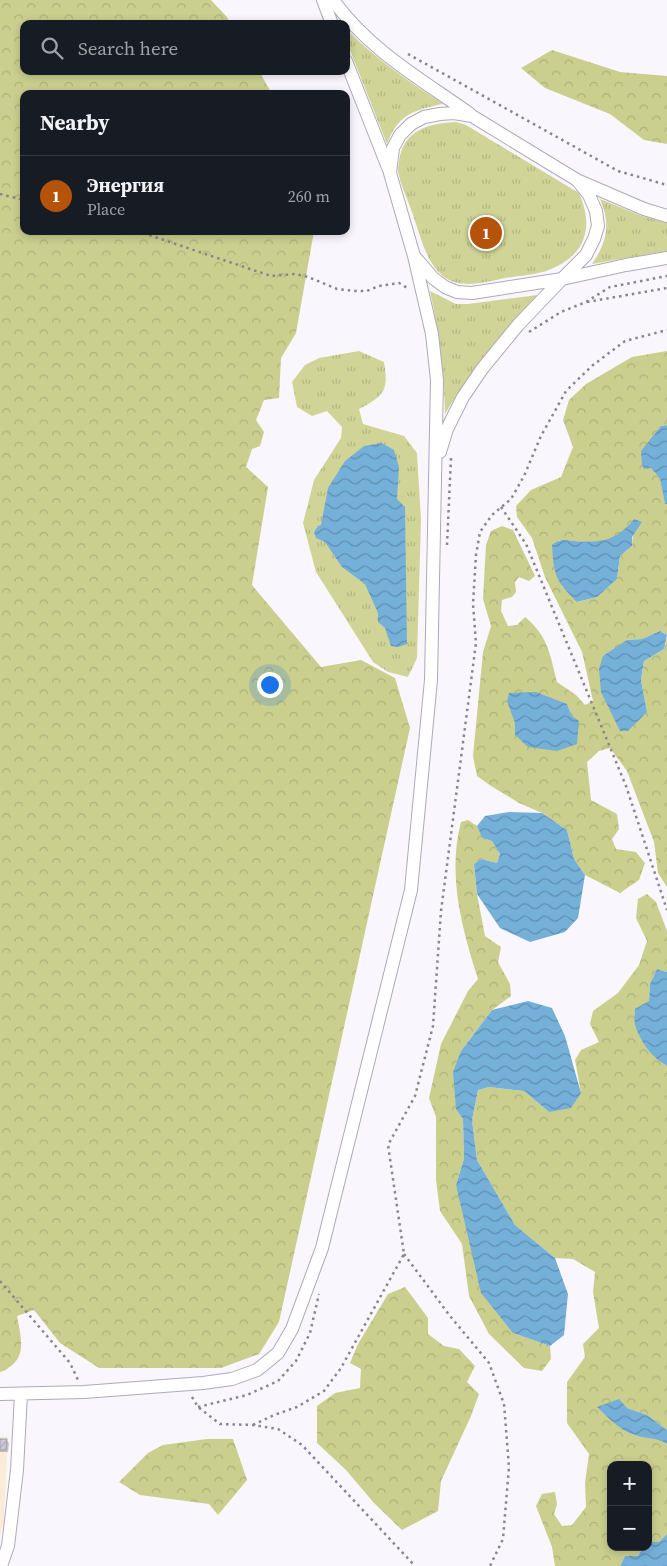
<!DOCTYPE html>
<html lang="en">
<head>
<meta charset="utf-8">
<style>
	body { margin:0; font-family:"Source Serif 4",serif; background:#242831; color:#f1f3f6 }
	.controls { position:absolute; right:15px; bottom:15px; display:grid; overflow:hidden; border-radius:10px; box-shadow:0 2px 8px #0003 }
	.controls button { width:45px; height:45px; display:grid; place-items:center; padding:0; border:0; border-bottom:1px solid #363941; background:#171b24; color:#f1f3f6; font:25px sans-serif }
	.you { position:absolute; left:269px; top:684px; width:18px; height:18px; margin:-12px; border:4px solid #fff; border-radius:50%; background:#1a73e8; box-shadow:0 0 0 8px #1a73e833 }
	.badge { display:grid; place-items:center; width:32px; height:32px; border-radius:50%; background:#b45309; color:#fff; font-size:16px; font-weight:700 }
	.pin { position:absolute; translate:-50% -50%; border:2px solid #fff; box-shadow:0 1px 5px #0006 }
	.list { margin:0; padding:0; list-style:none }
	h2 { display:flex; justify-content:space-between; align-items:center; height:65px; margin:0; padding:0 20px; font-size:21px }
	h2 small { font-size:16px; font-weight:400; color:#9ea1a6 }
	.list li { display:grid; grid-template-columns:32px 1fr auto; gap:15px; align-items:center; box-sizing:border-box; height:80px; padding:0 20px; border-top:1px solid #363941 }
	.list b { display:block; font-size:19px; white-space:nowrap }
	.list p { margin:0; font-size:16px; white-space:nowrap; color:#9ea1a6 }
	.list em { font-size:16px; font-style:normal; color:#9ea1a6 }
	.icon { flex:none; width:28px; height:28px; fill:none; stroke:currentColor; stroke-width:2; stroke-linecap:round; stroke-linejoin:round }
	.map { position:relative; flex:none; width:667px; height:1566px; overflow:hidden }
	.search { position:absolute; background:#171b24; box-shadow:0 2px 8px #0003; left:20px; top:20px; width:330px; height:55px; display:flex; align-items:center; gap:12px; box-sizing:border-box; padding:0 18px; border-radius:10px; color:#9ea1a6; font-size:19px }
	.panel { position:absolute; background:#171b24; box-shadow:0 2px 8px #0003; left:20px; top:90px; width:330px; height:145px; border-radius:10px }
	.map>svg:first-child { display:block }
	.commercial { fill:#faecd9 }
	.grass { fill:url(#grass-tufts) }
	.forest { fill:url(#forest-crowns); fill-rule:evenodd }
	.water { fill:url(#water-waves) }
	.shadow { fill:#0003 }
	.building { fill:url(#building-hatch); stroke:#9f9dab }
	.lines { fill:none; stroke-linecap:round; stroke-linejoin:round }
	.minor-casing { stroke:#afa9b7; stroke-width:14 }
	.path { stroke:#88868b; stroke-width:2.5; stroke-dasharray:2.5 4; stroke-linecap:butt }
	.minor { stroke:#fff; stroke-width:12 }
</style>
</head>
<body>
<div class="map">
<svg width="667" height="1566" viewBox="0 0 667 1566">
	<defs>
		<pattern id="grass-tufts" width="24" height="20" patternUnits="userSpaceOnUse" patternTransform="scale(1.25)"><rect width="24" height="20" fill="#d0d597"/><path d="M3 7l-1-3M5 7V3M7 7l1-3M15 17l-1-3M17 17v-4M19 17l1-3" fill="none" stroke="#b2b682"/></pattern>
		<pattern id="forest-crowns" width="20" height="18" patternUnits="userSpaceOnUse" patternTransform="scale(1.25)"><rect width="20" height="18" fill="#cacf8e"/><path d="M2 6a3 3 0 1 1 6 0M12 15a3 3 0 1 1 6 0" fill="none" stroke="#adb17a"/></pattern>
		<pattern id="water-waves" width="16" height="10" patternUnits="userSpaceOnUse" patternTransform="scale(1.25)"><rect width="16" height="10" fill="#75b0d9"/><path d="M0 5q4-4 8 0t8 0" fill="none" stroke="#5f8eb0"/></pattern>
		<pattern id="building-hatch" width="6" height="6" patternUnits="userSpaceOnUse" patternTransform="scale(1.25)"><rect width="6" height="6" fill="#cac8d6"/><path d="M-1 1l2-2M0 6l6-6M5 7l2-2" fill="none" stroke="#adabb7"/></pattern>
	</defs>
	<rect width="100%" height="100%" fill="#f9f7fd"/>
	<!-- commercial -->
	<path class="commercial" d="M0,1437H8L4,1521L0,1537Z"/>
	<!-- grass -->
	<path class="grass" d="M346,29C375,58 408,81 443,104C414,110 398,114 387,144L346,40Z
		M456,122L466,125L579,193C595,229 585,257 546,271C534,275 518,276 505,278C485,282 460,290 443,276C426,262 421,238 414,218C410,205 400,184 398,171C398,167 399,161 400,156C406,129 431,123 456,122Z
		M600,199L642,216L667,223V251L592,264C607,242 611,224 600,199Z
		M430,291L456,304H468L538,295C502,331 471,370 445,414C444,372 439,332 430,291Z
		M359,351L384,362C389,391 384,396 359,409L363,424L404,436L417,453L421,520L417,658L408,677L388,672L373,662L316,572L303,523L314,480L341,438L342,427L327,411L312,416L297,407L292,382L305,365L319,358Z"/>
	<!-- forest -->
	<path class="forest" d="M0,0H211L227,17L231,24H24V71H259L272,94H24V231H314L296,333L281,358L279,398L264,400L256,420L264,432L260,446L252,449L246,467L268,487L252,585L321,667L361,660L395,678L410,728L279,1322L259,1354L221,1368H99L60,1343L34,1310L17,1316C20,1334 27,1354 11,1366C7,1369 5,1371 0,1372Z
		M552,50L620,72L667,76V144L644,140L610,114L545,88L521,68Z
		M667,351V425L661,426L651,468L660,479L665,503L667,504V635L660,631L642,639L626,640L647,712L641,680L644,661L664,649L667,637V887L658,873L654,842L627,771L610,748L599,751L587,762L591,800L617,814L619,829L612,839L616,849L636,852L645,863L639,880L620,893L585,875L574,859L567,830L542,813L519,803L491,786L477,776L473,756L483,652L491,626L483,599L486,545L491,531L502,526L513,530L535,576L529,581L519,577L515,582L516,592L512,597L502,600L501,611L508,626L517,625L525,617C548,636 550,654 557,682L576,695L585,705L593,701L582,652L545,577L532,538L517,517L516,506L531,490L561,477L573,447L563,420L569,400L586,384L632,357ZM634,519L632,546L620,556L617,579L597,597L578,602L562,586L559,540C574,541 596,544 610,539C620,537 628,527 634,519ZM567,704L572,716L515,735V723Z
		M468,820L477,826L482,838L492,841L500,854L497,863L481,859L474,864L477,894L485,936L501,947L498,962L510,984L511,996L492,1010L461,1051L456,1108L463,1119L464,1159L456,1185L513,1333L550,1346L551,1359L542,1371L524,1368L489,1334L469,1296L462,1244L440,1211L436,1180V1117L429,1098L441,1044L468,991L478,979C462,929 447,875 461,822Z
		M647,894L656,902L667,931V972L657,969L650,984L649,1002L662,1063L667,1066V1430L647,1415L627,1408L631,1434L662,1440L667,1444V1534L659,1542H648V1465H611V1547H643L638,1556H625L620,1566H555L552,1547L536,1506L542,1494L555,1492L557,1504L554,1514L562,1526L572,1525L586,1507L585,1483L589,1454L567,1423V1382L585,1357L583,1344L599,1328L593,1292L595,1272L573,1259L555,1258L515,1225L477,1160L472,1120L478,1090L489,1087L524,1091L549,1112L581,1093L575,1060L581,1050L599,1042L590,1024L593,1011L618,993L639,965L647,941L636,918L638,899Z
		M405,1287L428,1318V1334L444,1346L459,1349L475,1366L467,1382L479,1394L471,1416L441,1481L438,1511L402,1530L374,1503L346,1470L317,1443V1406L335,1393L360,1388L361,1369L350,1363L358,1344L388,1294Z
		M207,1439H233L247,1480L218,1515L209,1504L140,1495L119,1482L148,1453L163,1445Z"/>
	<!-- water -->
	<path class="water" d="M667,425V504H665L660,479L651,468L644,469L642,465L641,451L661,426Z
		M382,443L394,450L399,467L397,499L405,507L407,644L398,647L391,646L385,628L378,622V613L365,584L342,567L325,542L316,538L314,532L318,526L321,525L328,488L345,461L364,446Z
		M634,519L642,522L632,537V546L620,556L617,579L597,597L577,602C555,580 554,576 552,545C561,538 564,540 574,541C602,543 616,541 634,519Z
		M660,631L667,635L664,649L644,661L641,680L647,712L628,731H620L601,692L599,669L603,656L627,640L642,639Z
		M536,692L567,704L572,716L579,721L577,744L557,751L528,747L515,735V723L507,701L509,693Z
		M509,812L542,813L567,830L574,859L585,875L578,918L565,932L530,942L500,928L477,894L474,864L481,859L497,863L500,854L492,841L482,838L477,826L485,816Z
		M657,969L667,972V1066C652,1058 640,1041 635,1025C634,1020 635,1014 635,1009L649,1001L650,984Z
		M528,1001L552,1008L565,1036L581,1093L571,1108L549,1112L524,1091L489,1087L478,1090L472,1120L477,1160L515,1225L555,1258L568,1294L564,1335L550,1346L513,1333L481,1293L456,1185L464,1159L463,1119L456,1109L453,1072L461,1051L492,1010Z
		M619,1399L627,1408L647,1415L667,1430V1444C657,1437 644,1439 632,1434C619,1430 607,1416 597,1407Z
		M667,1534V1566H620L625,1556H638L643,1547H648V1542H659Z"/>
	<!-- shadow -->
	<path class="shadow" d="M0,1440H6L9,1443L8,1452H0Z"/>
	<!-- building -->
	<path class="building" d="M0,1439H7L6,1450H0Z"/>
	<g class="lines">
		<defs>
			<path id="minor" d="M323,0L332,24
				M333,0C369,50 421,79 470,114
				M346,61L389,170
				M454,113L472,116L577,180L589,195L596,211L598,226L594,239L586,255L562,279L472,293L457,292L445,287L433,278L414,256L390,173L393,148L400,135L411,124L424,117L440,114Z
				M579,181L644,209L667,216
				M440,452L447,429L463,397L482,369L518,325L562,279L626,265L667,258
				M0,1394L84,1392L203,1383L232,1379L257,1370L278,1353L292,1329L322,1248L411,890L431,680L437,380L432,334L414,256
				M1,1566L8,1546L17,1470L21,1394"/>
		</defs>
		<!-- minor casing -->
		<use href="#minor" class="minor-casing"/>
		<!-- path -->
		<path class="path" d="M408,54L618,171L667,185
			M0,194L24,200
			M137,231L271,276L296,274L308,277L337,289L356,291H367L379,286L399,283L409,289
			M587,302L667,288
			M529,332L561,312L586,302L610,287L667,276
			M501,507L526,544L626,786L667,910
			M447,545L451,458
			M404,1254L450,1316L489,1363L504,1404L509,1467L503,1539L490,1566
			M0,1281L70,1363L78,1380
			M192,1397L198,1407L220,1424L253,1425L278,1429L302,1445L415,1566
			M198,1407L247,1395L278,1381L296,1361L310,1333L319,1294
			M253,1425L274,1415L297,1407L324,1391L341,1368L404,1254L388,1145L415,1096L433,1026L441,911L476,643L473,604L476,555L480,532L492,515L511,499L524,476L541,436L566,391L593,365L625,341L667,330"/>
		<!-- minor -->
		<use href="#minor" class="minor"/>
	</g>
</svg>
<div class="controls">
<button>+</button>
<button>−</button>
</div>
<div class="you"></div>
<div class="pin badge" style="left:486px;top:233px">1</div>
<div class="search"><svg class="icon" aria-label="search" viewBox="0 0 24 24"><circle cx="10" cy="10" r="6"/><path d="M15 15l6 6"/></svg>Search here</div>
<section class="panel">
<h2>Nearby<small></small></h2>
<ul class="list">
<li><span class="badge">1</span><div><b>Энергия</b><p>Place</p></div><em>260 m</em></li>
</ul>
</section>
</div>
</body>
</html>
